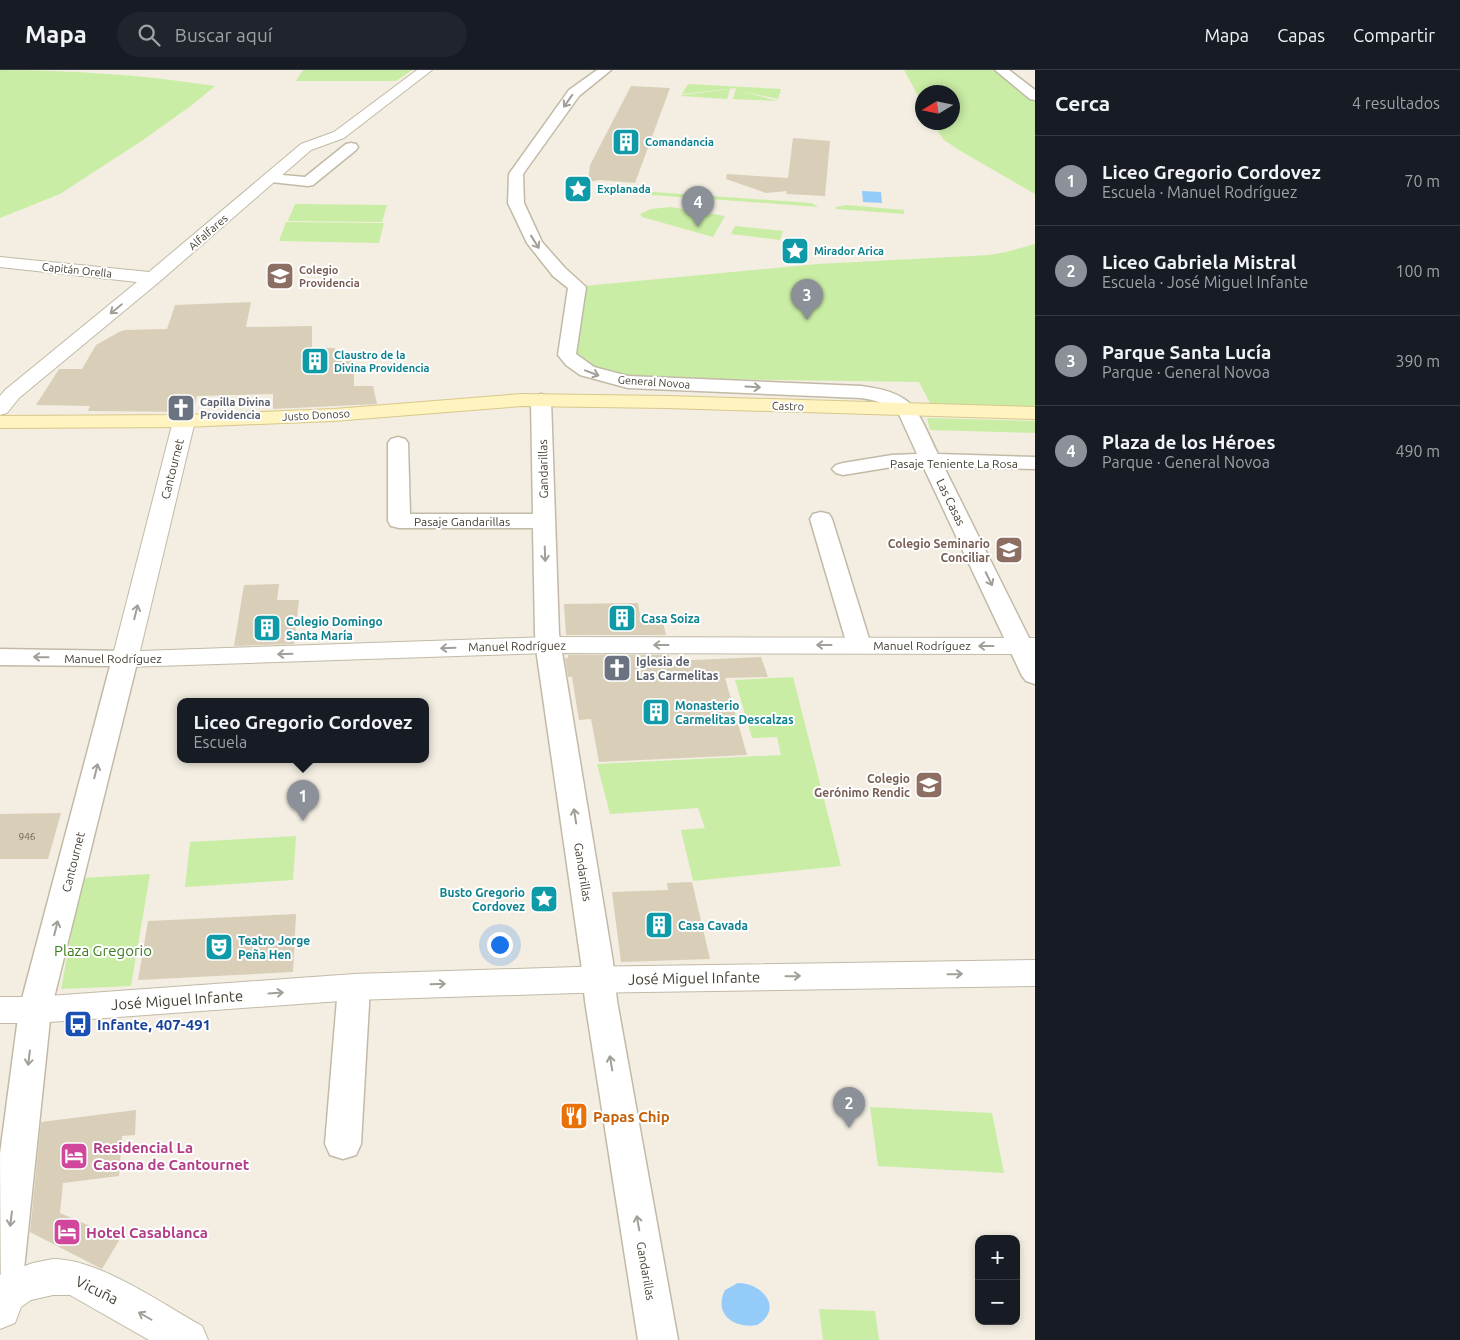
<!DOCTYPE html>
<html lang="es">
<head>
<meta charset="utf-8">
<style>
	body { margin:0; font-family:Ubuntu,sans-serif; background:#20242c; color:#f1f3f6 }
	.controls { position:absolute; right:15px; bottom:15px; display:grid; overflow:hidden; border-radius:10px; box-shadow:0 2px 8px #0003 }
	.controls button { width:45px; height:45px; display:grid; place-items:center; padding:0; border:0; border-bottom:1px solid #363941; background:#171b24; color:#f1f3f6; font:25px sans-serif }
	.compass { position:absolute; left:915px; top:15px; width:45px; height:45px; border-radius:50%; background:#171b24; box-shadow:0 2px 8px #0003; rotate:260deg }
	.you { position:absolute; left:499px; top:874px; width:18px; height:18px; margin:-12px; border:4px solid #fff; border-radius:50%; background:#1a73e8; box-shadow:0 0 0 8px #1a73e833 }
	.badge { display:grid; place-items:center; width:32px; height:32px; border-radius:50%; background:#8c9099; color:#fff; font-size:16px; font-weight:700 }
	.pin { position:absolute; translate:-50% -41px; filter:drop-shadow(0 1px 2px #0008) }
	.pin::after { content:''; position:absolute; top:26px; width:18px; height:15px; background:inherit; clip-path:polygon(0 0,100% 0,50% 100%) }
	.popup { position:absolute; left:177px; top:628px; width:252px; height:65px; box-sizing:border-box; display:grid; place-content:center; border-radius:10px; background:#171b24; filter:drop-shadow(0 1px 4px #0005); font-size:16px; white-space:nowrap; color:#9ea1a6 }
	.popup b { font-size:19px; color:#f1f3f6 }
	.popup::after { content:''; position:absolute; left:50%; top:100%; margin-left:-10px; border:10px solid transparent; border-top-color:#171b24 }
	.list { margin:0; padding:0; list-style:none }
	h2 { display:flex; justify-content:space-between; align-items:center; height:65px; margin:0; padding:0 20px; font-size:21px }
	h2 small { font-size:16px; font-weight:400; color:#9ea1a6 }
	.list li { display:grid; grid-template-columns:32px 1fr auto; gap:15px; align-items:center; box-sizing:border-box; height:90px; padding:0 20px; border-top:1px solid #363941 }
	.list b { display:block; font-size:19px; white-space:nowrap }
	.list p { margin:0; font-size:16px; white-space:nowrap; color:#9ea1a6 }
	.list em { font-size:16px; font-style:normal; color:#9ea1a6 }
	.icon { flex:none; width:28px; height:28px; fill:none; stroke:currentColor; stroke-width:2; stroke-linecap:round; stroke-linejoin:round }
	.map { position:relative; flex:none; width:1035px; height:1270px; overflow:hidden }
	header { display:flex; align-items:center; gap:30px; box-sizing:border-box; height:70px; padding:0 25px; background:#171b24; border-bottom:1px solid #363941 }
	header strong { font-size:24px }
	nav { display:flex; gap:28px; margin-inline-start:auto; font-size:18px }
	.search { width:350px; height:45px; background:#20242c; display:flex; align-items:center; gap:12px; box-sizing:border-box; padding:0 18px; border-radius:28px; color:#9ea1a6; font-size:19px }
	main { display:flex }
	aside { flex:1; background:#171b24 }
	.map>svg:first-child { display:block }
	.green { fill:#c9eda5 }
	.water { fill:#95cbf8 }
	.building { fill:#d9ceb8 }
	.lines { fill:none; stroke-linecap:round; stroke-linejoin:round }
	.minor-casing { stroke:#c2baa6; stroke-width:3 }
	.tertiary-casing { stroke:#c2baa6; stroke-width:2 }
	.secondary-casing { stroke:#d8c88b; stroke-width:2 }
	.minor { fill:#fff; fill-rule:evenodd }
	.tertiary { fill:#fff; fill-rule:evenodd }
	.secondary { fill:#fff3bf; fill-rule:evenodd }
	.oneway { stroke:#a29e98 }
	.labels { text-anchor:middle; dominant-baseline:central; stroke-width:4; stroke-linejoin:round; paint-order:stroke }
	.number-label { font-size:10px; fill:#6a6254 }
	.far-culture-label { font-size:11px; font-weight:bold; fill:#0d838f; stroke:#fff; text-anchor:start }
	.far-street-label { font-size:11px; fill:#453e32; stroke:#fff }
	.far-education-label { font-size:11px; font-weight:bold; fill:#785e54; stroke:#fff; text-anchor:start }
	.far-worship-label { font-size:11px; font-weight:bold; fill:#5b616d; stroke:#fff; text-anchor:start }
	.street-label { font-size:12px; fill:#453e32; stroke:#fff }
	.education-label { font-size:12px; font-weight:bold; fill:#785e54; stroke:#fff; text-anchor:end }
	.culture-label { font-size:12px; font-weight:bold; fill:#0d838f; stroke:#fff; text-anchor:start }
	.worship-label { font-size:12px; font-weight:bold; fill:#5b616d; stroke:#fff; text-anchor:start }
	.near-park-label { font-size:15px; fill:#3e7c1f; stroke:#fff }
	.near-street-label { font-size:15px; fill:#453e32; stroke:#fff }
	.near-transit-label { font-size:15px; font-weight:bold; fill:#164399; stroke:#fff; text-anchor:start }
	.near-food-label { font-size:15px; font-weight:bold; fill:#c56008; stroke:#fff; text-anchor:start }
	.near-hotel-label { font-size:15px; font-weight:bold; fill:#b23c85; stroke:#fff; text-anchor:start }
</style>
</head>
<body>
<header>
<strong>Mapa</strong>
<div class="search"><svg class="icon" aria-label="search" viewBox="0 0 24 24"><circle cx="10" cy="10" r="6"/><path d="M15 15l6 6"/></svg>Buscar aquí</div>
<nav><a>Mapa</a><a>Capas</a><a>Compartir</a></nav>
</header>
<main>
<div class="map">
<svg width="1035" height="1270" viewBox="0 0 1035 1270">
	<rect width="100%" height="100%" fill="#f3eee1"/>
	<!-- green -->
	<path class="green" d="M0,0C72,0 143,5 215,16L192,35L143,70L60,124L0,148Z
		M303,0H412L396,11H296Z
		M904,0H995L1035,31V124L959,80L944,70L932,53L952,52V22H922V33Z
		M688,14L781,19L778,29L741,21L778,31L733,29L736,18L682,24Z
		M730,19L727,29L681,26L682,25Z
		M611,119L696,125L694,128L609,122Z
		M712,126L811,133L819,137L710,129Z
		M295,134L387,135L382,152L288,151Z
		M846,135L904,140V144L836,139V137Z
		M671,137L725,146L713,167L642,147L640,144L651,139Z
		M286,152L384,153L379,173L279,171Z
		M735,156L783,161L780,170L731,164Z
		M1035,174V338L931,335L919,312L630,308L601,302L575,284L584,216L818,194L989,185L1006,182Z
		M927,348L1035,351V363L930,360Z
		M793,607L841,796L693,811L681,760L705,758L698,738L610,744L597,694L781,685L777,667L752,668L735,610Z
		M296,766L293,810L185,817L190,772Z
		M150,804L131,916L61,919L82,808Z
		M870,1037L992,1043L1004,1103L878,1096Z
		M819,1239L875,1241L879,1270H823Z"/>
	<!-- water -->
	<path class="water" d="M862,121L881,122L882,133L863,132Z
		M738,1213C763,1213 784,1239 757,1255C734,1259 713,1244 725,1220Z"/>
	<!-- building -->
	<path class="building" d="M631,16L670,18L635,113L600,110L588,112L590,95Z
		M793,68L830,71L825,126L786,124L787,121L766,123L726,109L727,104L788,108Z
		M251,232L246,257L312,256V278H335L334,287L354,286V316H373L377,334L273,339V324L197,326L193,342L88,341L90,336L36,335L59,299H82L96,275L119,262L125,260L167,259L175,235Z
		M279,514L277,530H299L294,574L234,576L244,515Z
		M638,533L641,552H663L666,565H566L564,534Z
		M568,585H669L670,591L761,587L768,607L725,608L747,685L599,692L591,649L579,650L572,607H568L565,588H568Z
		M61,743L48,789H0V744Z
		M692,812L710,889L621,892L612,822L668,820L667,813Z
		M296,844L293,902L138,910L148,851Z
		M136,1040L135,1065L122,1066L119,1106L63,1113L60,1143L120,1169L102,1199L30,1162L41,1052Z"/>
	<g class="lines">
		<defs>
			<path id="minor" d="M597,0H611L579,26L523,104L524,133L542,172L565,198L586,217L576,284L594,297L628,306L861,316C916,323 916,339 938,384L1035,387V399L944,397L1035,580V614L1026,611L1022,606L923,396L892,397L843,405L836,403L832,399L836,395L843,393L892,385L917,384L898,342C886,333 875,330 861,328L628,318L580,305L566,295L558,285L568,218L553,206L527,173L508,133L509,104L569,20Z
				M995,0H1009L1035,20V30L1030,29Z
				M351,73L356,74L358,77L356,80L313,115L308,116L271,112L266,111L264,108L266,105L271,104L305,107L346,74Z
				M541,324L548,326L551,330L559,564L613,892L617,931L678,1270H638L585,931L581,892L537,586L535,564L533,458H399L391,456L388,451V373L391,369L398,367L405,369L408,373L410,444H533L531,330L534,326Z
				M821,442L829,444L832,449L871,575L868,580L859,582L850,580L847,575L810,449L813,444Z
				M0,579L125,581L134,584L138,589L51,940L21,1228L15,1241L1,1246L0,1084L19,940L110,596L0,595Z
				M354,905L365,908L370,917L361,1074L356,1085L343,1089L330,1085L325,1074L338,917L343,908Z"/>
			<path id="tertiary" d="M417,0H432L344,68L311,80L159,212L19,328L7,343L0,345V326L5,320L137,212L0,197V187L149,202L301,74L334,62Z
				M184,345L191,347L195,351L140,581L549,567L1035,568V584L549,583L125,597L116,595L112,589L173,351L177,347Z
				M1035,890V916L577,923L354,930L35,953H0V927H35L354,904L577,897Z
				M53,1189C99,1189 161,1233 202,1256L208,1270H149L70,1225H53L31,1230L21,1237L15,1253L0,1259V1205L33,1193Z"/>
			<path id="secondary" d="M522,324L667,326L1035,337V349L667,338L522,336L334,351L184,357L0,358V346L184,345L334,339Z"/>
		</defs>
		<!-- minor casing -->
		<use href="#minor" class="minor-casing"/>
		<!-- tertiary casing -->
		<use href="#tertiary" class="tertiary-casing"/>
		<!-- secondary casing -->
		<use href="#secondary" class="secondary-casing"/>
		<!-- minor -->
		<use href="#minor" class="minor"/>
		<!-- tertiary -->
		<use href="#tertiary" class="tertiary"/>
		<!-- secondary -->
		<use href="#secondary" class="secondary"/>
	</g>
	<!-- one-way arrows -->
	<defs><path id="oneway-shaft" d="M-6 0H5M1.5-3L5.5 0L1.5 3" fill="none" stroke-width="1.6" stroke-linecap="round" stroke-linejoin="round" transform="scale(1.25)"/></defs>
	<g class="oneway">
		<use href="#oneway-shaft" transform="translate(568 31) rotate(125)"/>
		<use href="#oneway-shaft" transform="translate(535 172) rotate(58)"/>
		<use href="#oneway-shaft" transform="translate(116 239) rotate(141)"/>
		<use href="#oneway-shaft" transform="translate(592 303) rotate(21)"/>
		<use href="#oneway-shaft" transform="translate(753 317) rotate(3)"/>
		<use href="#oneway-shaft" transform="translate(545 484) rotate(88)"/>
		<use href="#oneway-shaft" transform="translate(989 509) rotate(64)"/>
		<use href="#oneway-shaft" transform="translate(136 542) rotate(-76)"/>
		<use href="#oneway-shaft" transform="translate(661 575) rotate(-180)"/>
		<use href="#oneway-shaft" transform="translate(824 575) rotate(-180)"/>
		<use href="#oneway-shaft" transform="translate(986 576) rotate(-180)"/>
		<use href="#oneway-shaft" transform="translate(448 578) rotate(178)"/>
		<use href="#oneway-shaft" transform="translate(285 584) rotate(178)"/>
		<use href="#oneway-shaft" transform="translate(41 587) rotate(-179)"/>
		<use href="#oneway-shaft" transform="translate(96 701) rotate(-76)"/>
		<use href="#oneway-shaft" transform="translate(575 746) rotate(-99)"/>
		<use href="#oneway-shaft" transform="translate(56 858) rotate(-76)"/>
		<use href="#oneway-shaft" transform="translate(955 904) rotate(-1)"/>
		<use href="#oneway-shaft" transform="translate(793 906) rotate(-1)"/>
		<use href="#oneway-shaft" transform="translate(438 914) rotate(-2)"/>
		<use href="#oneway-shaft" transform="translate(276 923) rotate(-4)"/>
		<use href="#oneway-shaft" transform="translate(29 988) rotate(97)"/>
		<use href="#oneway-shaft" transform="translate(611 993) rotate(-100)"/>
		<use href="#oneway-shaft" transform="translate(11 1149) rotate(97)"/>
		<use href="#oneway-shaft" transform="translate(638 1153) rotate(-100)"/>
		<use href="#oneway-shaft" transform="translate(145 1246) rotate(-150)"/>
	</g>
	<!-- icons -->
	<defs>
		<symbol id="building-square" viewBox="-11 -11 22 22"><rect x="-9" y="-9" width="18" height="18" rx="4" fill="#0f9aa8" stroke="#fff"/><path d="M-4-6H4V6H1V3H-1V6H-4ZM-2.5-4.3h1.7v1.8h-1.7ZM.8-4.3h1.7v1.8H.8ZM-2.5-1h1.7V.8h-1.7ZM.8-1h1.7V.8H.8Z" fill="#fff"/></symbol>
		<symbol id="sight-square" viewBox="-11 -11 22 22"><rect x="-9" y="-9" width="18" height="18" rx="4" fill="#0f9aa8" stroke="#fff"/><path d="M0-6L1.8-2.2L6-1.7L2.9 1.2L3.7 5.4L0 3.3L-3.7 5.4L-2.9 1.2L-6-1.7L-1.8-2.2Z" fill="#fff"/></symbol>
		<symbol id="school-square" viewBox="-11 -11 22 22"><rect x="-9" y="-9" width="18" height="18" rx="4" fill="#8d6e63" stroke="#fff"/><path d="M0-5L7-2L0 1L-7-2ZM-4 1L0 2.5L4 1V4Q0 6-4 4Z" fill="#fff"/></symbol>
		<symbol id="church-square" viewBox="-11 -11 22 22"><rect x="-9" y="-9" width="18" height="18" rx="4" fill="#6b7280" stroke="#fff"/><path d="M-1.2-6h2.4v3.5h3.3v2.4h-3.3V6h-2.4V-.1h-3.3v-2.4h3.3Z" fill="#fff"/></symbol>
		<symbol id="theatre-square" viewBox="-11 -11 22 22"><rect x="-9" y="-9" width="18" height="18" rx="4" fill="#0f9aa8" stroke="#fff"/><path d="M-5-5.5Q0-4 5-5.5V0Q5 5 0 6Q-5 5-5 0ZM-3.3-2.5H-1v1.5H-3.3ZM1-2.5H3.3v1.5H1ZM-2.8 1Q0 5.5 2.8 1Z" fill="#fff"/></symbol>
		<symbol id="bus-square" viewBox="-11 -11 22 22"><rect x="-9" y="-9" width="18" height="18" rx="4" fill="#1a4fb4" stroke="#fff"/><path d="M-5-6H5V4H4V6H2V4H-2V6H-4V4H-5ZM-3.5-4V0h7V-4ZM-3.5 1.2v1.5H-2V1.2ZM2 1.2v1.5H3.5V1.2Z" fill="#fff"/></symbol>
		<symbol id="restaurant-square" viewBox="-11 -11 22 22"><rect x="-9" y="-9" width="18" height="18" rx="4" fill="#e8710a" stroke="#fff"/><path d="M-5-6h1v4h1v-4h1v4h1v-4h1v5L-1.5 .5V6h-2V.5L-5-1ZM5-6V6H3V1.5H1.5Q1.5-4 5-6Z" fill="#fff"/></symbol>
		<symbol id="hotel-square" viewBox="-11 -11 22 22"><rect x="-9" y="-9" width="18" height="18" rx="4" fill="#d1479c" stroke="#fff"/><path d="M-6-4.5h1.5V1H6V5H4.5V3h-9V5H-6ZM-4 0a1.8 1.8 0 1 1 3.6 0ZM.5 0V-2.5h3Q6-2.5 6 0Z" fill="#fff"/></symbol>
	</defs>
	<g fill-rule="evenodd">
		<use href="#building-square" x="610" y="56" width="32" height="32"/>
		<use href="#sight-square" x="562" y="103" width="32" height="32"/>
		<use href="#sight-square" x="779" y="165" width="32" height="32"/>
		<use href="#school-square" x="264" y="190" width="32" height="32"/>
		<use href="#building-square" x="299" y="275" width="32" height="32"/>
		<use href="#church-square" x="165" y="322" width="32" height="32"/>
		<use href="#school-square" x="993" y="464" width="32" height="32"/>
		<use href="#building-square" x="606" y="532" width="32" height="32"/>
		<use href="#building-square" x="251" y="542" width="32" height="32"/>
		<use href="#church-square" x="601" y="582" width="32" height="32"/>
		<use href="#building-square" x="640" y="626" width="32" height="32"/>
		<use href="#school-square" x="913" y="699" width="32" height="32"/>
		<use href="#sight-square" x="528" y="813" width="32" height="32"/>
		<use href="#building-square" x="643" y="839" width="32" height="32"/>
		<use href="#theatre-square" x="203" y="861" width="32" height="32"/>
		<use href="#bus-square" x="62" y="938" width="32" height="32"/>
		<use href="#restaurant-square" x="558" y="1030" width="32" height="32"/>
		<use href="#hotel-square" x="58" y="1070" width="32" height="32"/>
		<use href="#hotel-square" x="51" y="1146" width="32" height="32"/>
	</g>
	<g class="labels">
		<!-- number labels -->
		<g class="number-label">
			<text x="27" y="766">946</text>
		</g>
		<!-- far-culture labels -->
		<g class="far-culture-label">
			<text x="645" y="72">Comandancia</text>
			<text x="597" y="119">Explanada</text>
			<text x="814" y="181">Mirador Arica</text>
			<text x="334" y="285">Claustro de la<tspan x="334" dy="13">Divina Providencia</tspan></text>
		</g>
		<!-- far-street labels -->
		<g class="far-street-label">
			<text transform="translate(208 162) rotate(-41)">Alfalfares</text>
			<text transform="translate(77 200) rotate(6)">Capitán Orella</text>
			<text transform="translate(654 312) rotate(4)">General Novoa</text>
			<text transform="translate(788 336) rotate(2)">Castro</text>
			<text transform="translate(316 345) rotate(-3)">Justo Donoso</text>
		</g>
		<!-- far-education labels -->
		<g class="far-education-label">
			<text x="299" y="200">Colegio<tspan x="299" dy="13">Providencia</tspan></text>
		</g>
		<!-- far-worship labels -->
		<g class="far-worship-label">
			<text x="200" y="332">Capilla Divina<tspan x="200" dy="13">Providencia</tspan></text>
		</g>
		<!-- street labels -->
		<g class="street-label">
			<text x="954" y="393">Pasaje Teniente La Rosa</text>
			<text transform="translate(172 399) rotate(-76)">Cantournet</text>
			<text transform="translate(543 399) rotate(-91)">Gandarillas</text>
			<text transform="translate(951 432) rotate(64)">Las Casas</text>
			<text x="462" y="451">Pasaje Gandarillas</text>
			<text x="922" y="575">Manuel Rodríguez</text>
			<text transform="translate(517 576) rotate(-1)">Manuel Rodríguez</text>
			<text x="113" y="588">Manuel Rodríguez</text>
			<text transform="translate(73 792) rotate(-76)">Cantournet</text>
			<text transform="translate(583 802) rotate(81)">Gandarillas</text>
			<text transform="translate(646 1201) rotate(80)">Gandarillas</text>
		</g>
		<!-- education labels -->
		<g class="education-label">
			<text x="990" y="473">Colegio Seminario<tspan x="990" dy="14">Conciliar</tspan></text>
			<text x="910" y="708">Colegio<tspan x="910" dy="14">Gerónimo Rendic</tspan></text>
		</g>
		<!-- culture labels -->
		<g class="culture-label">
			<text x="641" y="548">Casa Soiza</text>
			<text x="286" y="551">Colegio Domingo<tspan x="286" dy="14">Santa María</tspan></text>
			<text x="675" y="635">Monasterio<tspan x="675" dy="14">Carmelitas Descalzas</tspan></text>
			<text x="525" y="822" text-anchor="end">Busto Gregorio<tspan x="525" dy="14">Cordovez</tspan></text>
			<text x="678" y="855">Casa Cavada</text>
			<text x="238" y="870">Teatro Jorge<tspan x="238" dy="14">Peña Hen</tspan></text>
		</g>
		<!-- worship labels -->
		<g class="worship-label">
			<text x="636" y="591">Iglesia de<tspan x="636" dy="14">Las Carmelitas</tspan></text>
		</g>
		<!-- near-park labels -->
		<g class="near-park-label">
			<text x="103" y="880">Plaza Gregorio</text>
		</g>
		<!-- near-street labels -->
		<g class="near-street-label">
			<text transform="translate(694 908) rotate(-1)">José Miguel Infante</text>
			<text transform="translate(177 930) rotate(-4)">José Miguel Infante</text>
			<text transform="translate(97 1220) rotate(26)">Vicuña</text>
		</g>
		<!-- near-transit labels -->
		<g class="near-transit-label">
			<text x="97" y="954">Infante, 407-491</text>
		</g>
		<!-- near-food labels -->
		<g class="near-food-label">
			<text x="593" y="1046">Papas Chip</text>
		</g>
		<!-- near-hotel labels -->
		<g class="near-hotel-label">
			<text x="93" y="1077">Residencial La<tspan x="93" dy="17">Casona de Cantournet</tspan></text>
			<text x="86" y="1162">Hotel Casablanca</text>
		</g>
	</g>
</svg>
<div class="controls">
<button>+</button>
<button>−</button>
</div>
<svg class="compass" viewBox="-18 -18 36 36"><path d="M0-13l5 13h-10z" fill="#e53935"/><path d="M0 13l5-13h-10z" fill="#9ea1a6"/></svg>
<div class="you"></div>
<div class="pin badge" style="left:303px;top:751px">1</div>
<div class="popup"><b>Liceo Gregorio Cordovez</b>Escuela</div>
<div class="pin badge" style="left:849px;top:1058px">2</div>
<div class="pin badge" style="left:807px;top:250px">3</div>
<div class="pin badge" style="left:698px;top:157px">4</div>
</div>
<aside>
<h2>Cerca<small>4 resultados</small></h2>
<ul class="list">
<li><span class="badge">1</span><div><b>Liceo Gregorio Cordovez</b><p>Escuela · Manuel Rodríguez</p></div><em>70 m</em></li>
<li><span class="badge">2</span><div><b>Liceo Gabriela Mistral</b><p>Escuela · José Miguel Infante</p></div><em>100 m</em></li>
<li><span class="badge">3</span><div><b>Parque Santa Lucía</b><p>Parque · General Novoa</p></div><em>390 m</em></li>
<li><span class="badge">4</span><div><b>Plaza de los Héroes</b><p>Parque · General Novoa</p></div><em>490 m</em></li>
</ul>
</aside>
</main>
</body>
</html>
